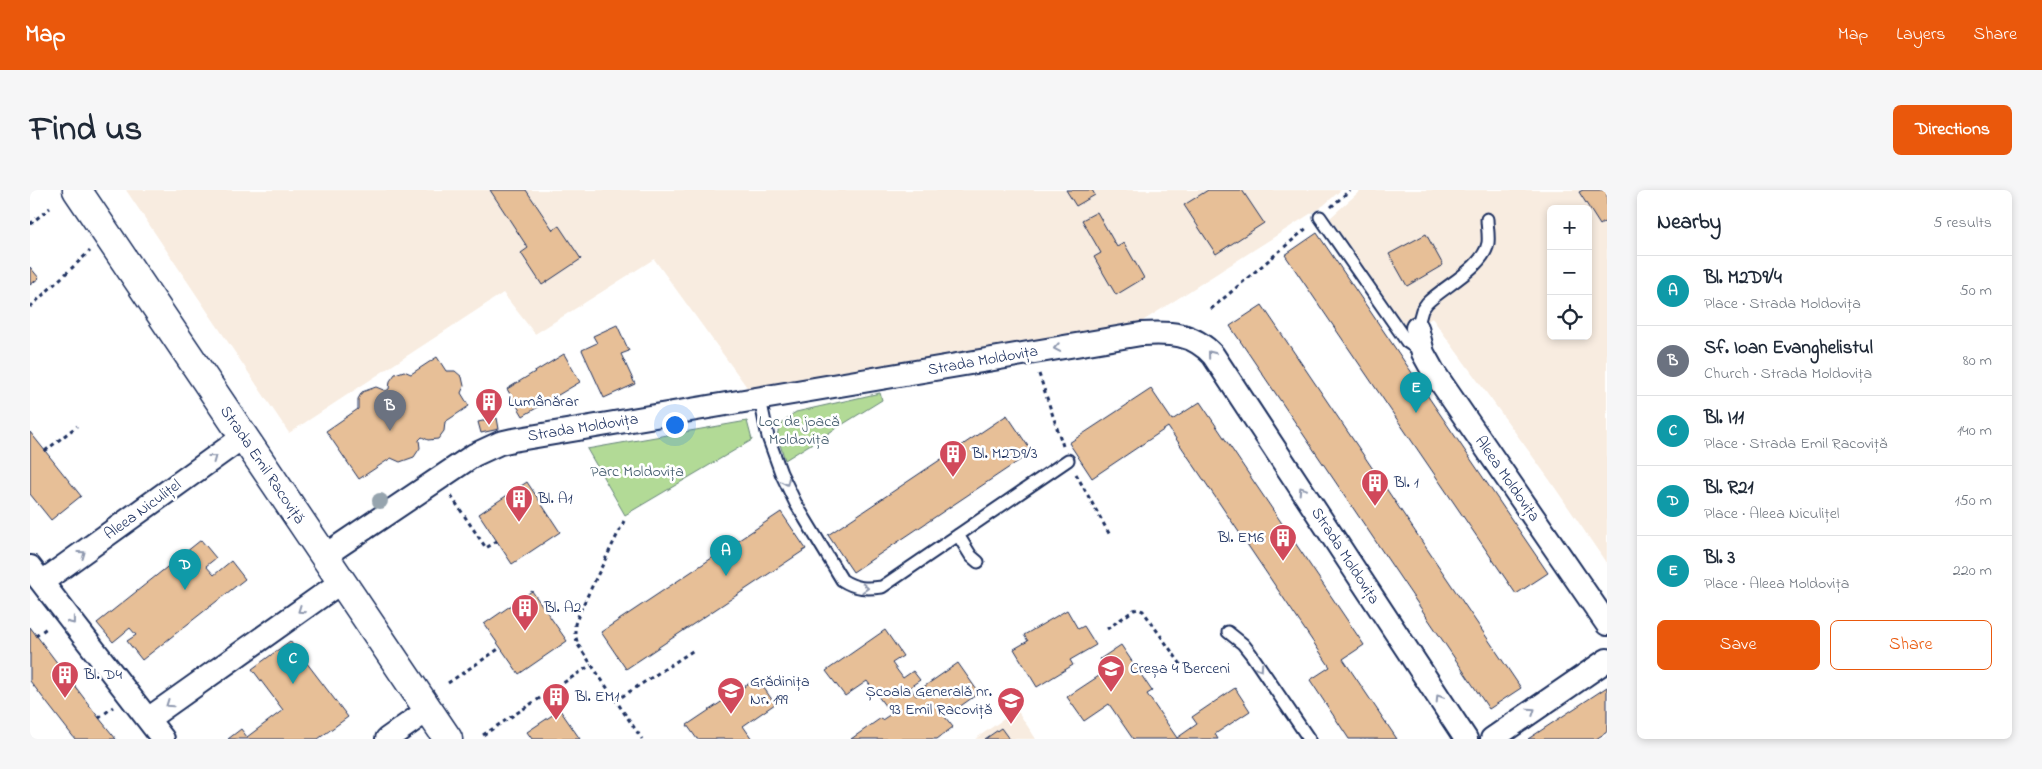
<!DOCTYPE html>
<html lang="en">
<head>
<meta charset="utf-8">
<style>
	body { margin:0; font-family:"Indie Flower",sans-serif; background:#f6f6f7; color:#1f2937 }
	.controls { position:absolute; right:15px; top:15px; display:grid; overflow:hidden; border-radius:8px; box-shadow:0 2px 8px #0003 }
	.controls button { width:45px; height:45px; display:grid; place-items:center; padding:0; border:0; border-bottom:1px solid #e0e1e3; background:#fff; color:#1f2937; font:25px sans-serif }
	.you { position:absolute; left:644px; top:234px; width:18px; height:18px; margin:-12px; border:4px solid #fff; border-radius:50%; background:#1a73e8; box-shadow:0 0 0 8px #1a73e833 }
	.badge { display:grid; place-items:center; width:32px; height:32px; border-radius:50%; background:#ea580c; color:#fff; font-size:16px; font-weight:700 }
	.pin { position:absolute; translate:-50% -41px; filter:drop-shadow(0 1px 2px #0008) }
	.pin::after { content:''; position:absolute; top:26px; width:18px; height:15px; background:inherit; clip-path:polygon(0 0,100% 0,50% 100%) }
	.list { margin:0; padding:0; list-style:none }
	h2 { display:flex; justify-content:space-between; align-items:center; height:65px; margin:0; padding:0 20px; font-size:21px }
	h2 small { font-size:16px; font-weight:400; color:#747a83 }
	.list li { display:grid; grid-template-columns:32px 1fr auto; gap:15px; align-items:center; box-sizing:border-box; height:70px; padding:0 20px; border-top:1px solid #e0e1e3 }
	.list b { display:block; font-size:19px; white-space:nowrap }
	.list p { margin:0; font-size:16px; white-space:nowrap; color:#747a83 }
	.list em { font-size:16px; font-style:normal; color:#747a83 }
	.actions { display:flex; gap:10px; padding:15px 20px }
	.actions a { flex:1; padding:11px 0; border:1px solid #ea580c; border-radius:8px; text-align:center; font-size:18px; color:#ea580c }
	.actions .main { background:#ea580c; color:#fff }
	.icon { flex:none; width:28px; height:28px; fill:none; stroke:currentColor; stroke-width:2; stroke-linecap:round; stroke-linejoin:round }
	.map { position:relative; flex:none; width:1577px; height:549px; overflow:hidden; border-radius:8px }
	header { display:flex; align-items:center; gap:30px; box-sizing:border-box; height:70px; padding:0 25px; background:#ea580c; color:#fff }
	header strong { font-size:24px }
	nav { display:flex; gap:28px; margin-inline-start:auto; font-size:18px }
	.intro { display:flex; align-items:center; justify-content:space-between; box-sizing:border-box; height:120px; padding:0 30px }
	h1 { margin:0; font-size:35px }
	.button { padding:12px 22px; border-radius:8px; background:#ea580c; color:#fff; font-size:18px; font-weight:700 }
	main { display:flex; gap:30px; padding:0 30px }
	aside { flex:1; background:#fff; border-radius:8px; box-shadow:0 2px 8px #0003 }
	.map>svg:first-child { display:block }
	.built { fill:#f8ece0; fill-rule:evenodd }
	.green { fill:#b2da96; stroke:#66847a }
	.building { fill:#e7bf97; stroke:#1b2f5e }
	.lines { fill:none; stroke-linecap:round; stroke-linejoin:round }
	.lane-casing { stroke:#1b2f5e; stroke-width:15 }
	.street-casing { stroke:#1b2f5e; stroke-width:26 }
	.secondary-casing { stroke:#1b2f5e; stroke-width:31 }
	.path { stroke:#1b2f5e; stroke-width:3; stroke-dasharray:4 4; stroke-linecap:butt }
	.lane { stroke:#fff; stroke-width:11 }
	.street { stroke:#fff; stroke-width:22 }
	.secondary { stroke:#fff; stroke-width:28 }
	.tree { fill:#96a4ae }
	.oneway { stroke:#8d97ae }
	.labels { text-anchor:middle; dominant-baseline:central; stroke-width:5; stroke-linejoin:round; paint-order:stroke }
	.street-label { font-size:16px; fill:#1b2f5e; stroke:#fff }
	.poi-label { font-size:16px; fill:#1b2f5e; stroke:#fff; text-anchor:start }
	.park-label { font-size:16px; fill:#415a6c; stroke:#fff }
</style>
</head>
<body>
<header>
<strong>Map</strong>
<nav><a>Map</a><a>Layers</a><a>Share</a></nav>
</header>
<div class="intro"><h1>Find us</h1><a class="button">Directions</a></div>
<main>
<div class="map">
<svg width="1577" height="549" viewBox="0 0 1577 549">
	<rect width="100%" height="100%" fill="#fff"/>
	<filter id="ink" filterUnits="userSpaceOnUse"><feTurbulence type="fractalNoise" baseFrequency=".02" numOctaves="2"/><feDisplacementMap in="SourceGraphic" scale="10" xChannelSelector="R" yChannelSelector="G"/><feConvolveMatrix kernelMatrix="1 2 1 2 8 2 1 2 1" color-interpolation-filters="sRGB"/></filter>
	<g filter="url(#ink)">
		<!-- built -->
		<path class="built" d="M96,0H1311L1294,15L1108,134L719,200L624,69L505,144L473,103L259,243Z
			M1331,0H1577V374L1519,289L1402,128L1380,143L1300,28ZM1521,19H1558V146H1521Z
			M987,520L1006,549H945Z"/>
		<!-- green -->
		<path class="green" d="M850,203L852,210L755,270L747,245C750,233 756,228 766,222Z
			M717,231L722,250L595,325L557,259Z"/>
		<!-- building -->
		<path class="building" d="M460,0H496L523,40L529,36L551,69L512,95L491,63L498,58Z
			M1036,0H1062L1065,5L1046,16Z
			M1178,0H1212L1234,33L1186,64L1154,15Z
			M1553,0H1577V30L1570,35L1549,2Z
			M1067,22L1087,57L1094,53L1114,88L1086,105L1064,67L1071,63L1052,30Z
			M1287,43L1518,383L1486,404L1255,65Z
			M1396,44L1413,75L1377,96L1359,64Z
			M0,77L9,88L0,95Z
			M1232,115L1491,498L1459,519L1200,136Z
			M587,135L599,161L591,164L605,194L574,208L552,160L567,153L563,146Z
			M534,164L550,192L493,226L477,199Z
			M407,167L416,181H425L432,187L434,196L431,203L439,216L415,232L414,241L408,249L398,250L392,247L389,250L390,258L384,267L370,272L361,268L329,289L296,241L328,219V209L332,202L346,197L356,201L359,199L360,191L365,184L374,181L381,184Z
			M1121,199L1142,230L1170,212L1334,455L1313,469L1367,549H1319L1280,490L1300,477L1138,237L1062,288L1039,253Z
			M977,225L1002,262L823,382L798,345Z
			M467,228L469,239L451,243L448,232Z
			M0,242L51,306L21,330L0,304Z
			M497,292L530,342L482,374L449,324Z
			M751,322L776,359L596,479L571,442Z
			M171,350L186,368L176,376L184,385L201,371L215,389L112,470L97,451L106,445L100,438L83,452L67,433Z
			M502,401L537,451L489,484L454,434Z
			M1037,420L1048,439L1054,436L1066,455L1040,470L1043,475L1007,497L984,459L998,451L994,445Z
			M0,437L69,528L86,549H45L0,491Z
			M855,440L873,466L862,473L873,488L883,481L890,490L880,497L886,506L894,500L892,498L928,473L949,503L915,527L923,537L907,549H821L851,528L852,530L861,524L837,491L815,506L796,481Z
			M260,451L318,527L288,549H198L211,539L217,547L253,520L222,479Z
			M1091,455L1122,501L1117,504L1147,548L1167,534L1162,527L1205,498L1220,521L1185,544L1188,549H1103L1079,514L1054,531L1037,507L1078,480L1070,469Z
			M727,488L745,514L713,536L722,549H667L657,535Z
			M1577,497V542L1566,549H1498Z
			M530,520L550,549H502L497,542Z
			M971,538L979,549H955Z"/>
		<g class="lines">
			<defs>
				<path id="lane" d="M1290,27L1377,152L1392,162
					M1387,138L1392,120L1397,113C1414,96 1454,77 1458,53C1459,45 1457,36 1457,29
					M730,209L738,247L751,283L766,314L812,390C826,399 837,399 852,397L1038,270
					M928,345L941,366L948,372
					M1198,442L1213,454L1221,464L1279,549"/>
				<path id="street" d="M1387,138L1393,163L1403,181L1577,434
					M294,366L444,265L470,253L483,250L1111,144C1140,142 1163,143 1183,165L1436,549
					M0,377L133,549
					M12,392L213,247
					M118,529L311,392
					M357,549L398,520
					M1462,549L1577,470"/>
				<path id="secondary" d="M47,0L418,549"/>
			</defs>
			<!-- lane casing -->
			<use href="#lane" class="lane-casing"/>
			<!-- street casing -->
			<use href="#street" class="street-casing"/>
			<!-- secondary casing -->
			<use href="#secondary" class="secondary-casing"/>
			<!-- path -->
			<path class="path" d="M1301,17L1320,0
				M0,34L20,18
				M0,117L60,61
				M1181,119L1278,37
				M1009,184L1033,256
				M15,261L47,236
				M1046,284L1081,347
				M421,306L456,358L467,351
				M594,331L551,419L545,434V444L548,455L612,549
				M1077,439L1104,420L1108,419L1113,421L1152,476
				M6,446L18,437
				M418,493L470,458
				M585,511L664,460
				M69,528L83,517
				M453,545L561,475"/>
			<!-- lane -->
			<use href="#lane" class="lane"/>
			<!-- street -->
			<use href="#street" class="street"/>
			<!-- secondary -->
			<use href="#secondary" class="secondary"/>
		</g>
		<!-- trees -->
		<circle class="tree" cx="350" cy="311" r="8"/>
		<!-- one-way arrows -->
		<defs><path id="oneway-chevron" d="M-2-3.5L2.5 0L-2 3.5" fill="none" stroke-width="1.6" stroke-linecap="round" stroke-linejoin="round" transform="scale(1.25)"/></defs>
		<g class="oneway">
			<use href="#oneway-chevron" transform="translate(1027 158) rotate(170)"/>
			<use href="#oneway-chevron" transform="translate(1181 164) rotate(-129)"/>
			<use href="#oneway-chevron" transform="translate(183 268) rotate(-36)"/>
			<use href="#oneway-chevron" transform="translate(756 292) rotate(65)"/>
			<use href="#oneway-chevron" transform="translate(1272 300) rotate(-123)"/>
			<use href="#oneway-chevron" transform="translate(52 364) rotate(-36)"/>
			<use href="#oneway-chevron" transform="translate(835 398) rotate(3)"/>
			<use href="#oneway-chevron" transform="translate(271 420) rotate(145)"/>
			<use href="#oneway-chevron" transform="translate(42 431) rotate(52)"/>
			<use href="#oneway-chevron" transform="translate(1230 478) rotate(56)"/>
			<use href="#oneway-chevron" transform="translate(1409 508) rotate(-123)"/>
			<use href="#oneway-chevron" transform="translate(139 514) rotate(145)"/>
			<use href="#oneway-chevron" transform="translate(1502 521) rotate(-34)"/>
		</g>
	</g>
	<!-- icons -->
	<defs>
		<symbol id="building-pin" viewBox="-11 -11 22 30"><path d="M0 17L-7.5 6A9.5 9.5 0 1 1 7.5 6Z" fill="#d1495b" stroke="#fff"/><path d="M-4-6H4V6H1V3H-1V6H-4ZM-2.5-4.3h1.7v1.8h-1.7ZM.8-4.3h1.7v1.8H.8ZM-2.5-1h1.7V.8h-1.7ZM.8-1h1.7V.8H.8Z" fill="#fff"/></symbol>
		<symbol id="school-pin" viewBox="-11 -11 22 30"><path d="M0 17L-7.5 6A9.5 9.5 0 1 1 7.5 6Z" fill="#d1495b" stroke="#fff"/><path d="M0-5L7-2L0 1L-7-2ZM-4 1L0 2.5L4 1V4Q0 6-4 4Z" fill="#fff"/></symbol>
	</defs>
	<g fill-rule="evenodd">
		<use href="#building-pin" x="443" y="196" width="32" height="43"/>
		<use href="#building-pin" x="907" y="248" width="32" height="43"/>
		<use href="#building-pin" x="1329" y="277" width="32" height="43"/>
		<use href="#building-pin" x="473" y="293" width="32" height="43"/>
		<use href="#building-pin" x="1237" y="332" width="32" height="43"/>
		<use href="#building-pin" x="479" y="402" width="32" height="43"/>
		<use href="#school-pin" x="1065" y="463" width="32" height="43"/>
		<use href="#building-pin" x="19" y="469" width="32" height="43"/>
		<use href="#school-pin" x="685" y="485" width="32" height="43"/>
		<use href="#building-pin" x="510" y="491" width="32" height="43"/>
		<use href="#school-pin" x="965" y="495" width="32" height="43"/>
	</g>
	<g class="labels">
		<!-- street labels -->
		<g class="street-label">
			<text transform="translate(953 171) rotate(-10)">Strada Moldovița</text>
			<text transform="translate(553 238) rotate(-9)">Strada Moldovița</text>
			<text transform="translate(232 275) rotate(56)">Strada Emil Racoviță</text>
			<text transform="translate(1477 289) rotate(55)">Aleea Moldovița</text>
			<text transform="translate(113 320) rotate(-36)">Aleea Niculițel</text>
			<text transform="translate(1315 366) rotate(57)">Strada Moldovița</text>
		</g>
		<!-- poi labels -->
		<g class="poi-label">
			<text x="478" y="212">Lumânărar</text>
			<text x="942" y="264">Bl. M2D9/3</text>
			<text x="1364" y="293">Bl. 1</text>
			<text x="508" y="309">Bl. A1</text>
			<text x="1234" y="348" text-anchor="end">Bl. EM6</text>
			<text x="514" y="418">Bl. A2</text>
			<text x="1100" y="479">Creșa 4 Berceni</text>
			<text x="54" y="485">Bl. D4</text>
			<text x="720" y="492">Grădinița<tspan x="720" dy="18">Nr. 199</tspan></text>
			<text x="962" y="502" text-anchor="end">Școala Generală nr.<tspan x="962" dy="18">93 Emil Racoviță</tspan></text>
			<text x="545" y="507">Bl. EM1</text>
		</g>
		<!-- park labels -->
		<g class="park-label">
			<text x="769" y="232">Loc de joacă<tspan x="769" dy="18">Moldovița</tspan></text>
			<text x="607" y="282">Parc Moldovița</text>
		</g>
	</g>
</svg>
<div class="controls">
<button>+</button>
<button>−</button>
<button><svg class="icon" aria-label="locate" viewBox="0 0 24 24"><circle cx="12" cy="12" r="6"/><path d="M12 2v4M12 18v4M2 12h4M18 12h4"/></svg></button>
</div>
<div class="you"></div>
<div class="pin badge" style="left:696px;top:386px;background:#0f9aa8">A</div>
<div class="pin badge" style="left:360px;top:241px;background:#6b7280">B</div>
<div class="pin badge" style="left:263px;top:494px;background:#0f9aa8">C</div>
<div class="pin badge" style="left:155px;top:400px;background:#0f9aa8">D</div>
<div class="pin badge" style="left:1386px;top:223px;background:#0f9aa8">E</div>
</div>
<aside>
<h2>Nearby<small>5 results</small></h2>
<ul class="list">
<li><span class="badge" style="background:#0f9aa8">A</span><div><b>Bl. M2D9/4</b><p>Place · Strada Moldovița</p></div><em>50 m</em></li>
<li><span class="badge" style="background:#6b7280">B</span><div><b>Sf. Ioan Evanghelistul</b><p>Church · Strada Moldovița</p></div><em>80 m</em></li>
<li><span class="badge" style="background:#0f9aa8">C</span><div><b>Bl. I11</b><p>Place · Strada Emil Racoviță</p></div><em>140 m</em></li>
<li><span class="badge" style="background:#0f9aa8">D</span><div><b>Bl. R21</b><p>Place · Aleea Niculițel</p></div><em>150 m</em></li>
<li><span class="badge" style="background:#0f9aa8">E</span><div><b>Bl. 3</b><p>Place · Aleea Moldovița</p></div><em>220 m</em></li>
</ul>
<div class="actions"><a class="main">Save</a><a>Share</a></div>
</aside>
</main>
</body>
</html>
